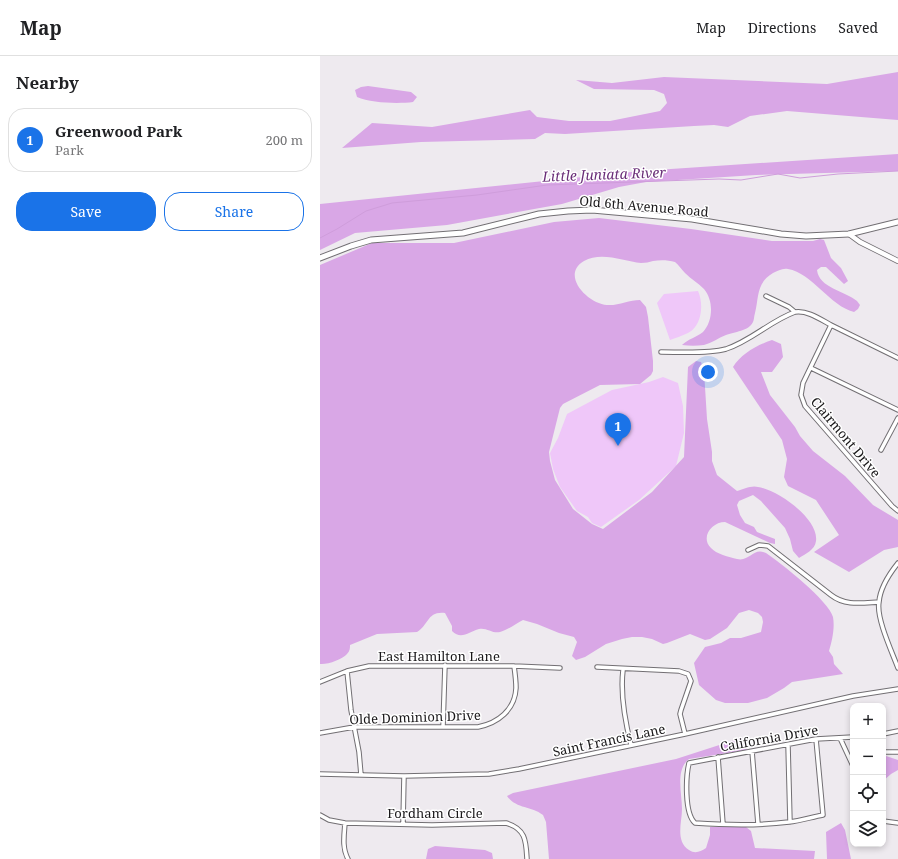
<!DOCTYPE html>
<html lang="en">
<head>
<meta charset="utf-8">
<style>
	body { margin:0; font-family:"Noto Serif",serif; background:#f2f2f2; color:#202124 }
	.controls { position:absolute; right:12px; bottom:12px; display:grid; overflow:hidden; border-radius:8px; box-shadow:0 2px 6px #0003 }
	.controls button { width:36px; height:36px; display:grid; place-items:center; padding:0; border:0; border-bottom:1px solid #e0e0e0; background:#fff; color:#202124; font:20px sans-serif }
	.you { position:absolute; left:388px; top:316px; width:14px; height:14px; margin:-10px; border:3px solid #fff; border-radius:50%; background:#1a73e8; box-shadow:0 0 0 6px #1a73e833 }
	.badge { display:grid; place-items:center; width:26px; height:26px; border-radius:50%; background:#1a73e8; color:#fff; font-size:13px; font-weight:700 }
	.pin { position:absolute; translate:-50% -33px; filter:drop-shadow(0 1px 2px #0008) }
	.pin::after { content:''; position:absolute; top:21px; width:14px; height:12px; background:inherit; clip-path:polygon(0 0,100% 0,50% 100%) }
	.list { margin:0; padding:0; list-style:none }
	h2 { display:flex; justify-content:space-between; align-items:center; height:52px; margin:0; padding:0 16px; font-size:17px }
	h2 small { font-size:13px; font-weight:400; color:#757577 }
	.list li { display:grid; grid-template-columns:26px 1fr auto; gap:12px; align-items:center; box-sizing:border-box; height:64px; margin:0 8px 8px; padding:0 8px; border:1px solid #e0e0e0; border-radius:16px }
	.list b { display:block; font-size:15px; white-space:nowrap }
	.list p { margin:0; font-size:13px; white-space:nowrap; color:#757577 }
	.list em { font-size:13px; font-style:normal; color:#757577 }
	.actions { display:flex; gap:8px; padding:12px 16px }
	.actions a { flex:1; padding:9px 0; border:1px solid #1a73e8; border-radius:16px; text-align:center; font-size:14px; color:#1a73e8 }
	.actions .main { background:#1a73e8; color:#fff }
	.icon { flex:none; width:22px; height:22px; fill:none; stroke:currentColor; stroke-width:2; stroke-linecap:round; stroke-linejoin:round }
	.map { position:relative; flex:none; width:578px; height:803px; overflow:hidden }
	header { display:flex; align-items:center; gap:24px; box-sizing:border-box; height:56px; padding:0 20px; background:#fff; border-bottom:1px solid #e0e0e0 }
	header strong { font-size:19px }
	nav { display:flex; gap:22px; margin-inline-start:auto; font-size:14px }
	main { display:flex }
	aside { flex:1; background:#fff }
	.map>svg:first-child { display:block }
	.green { fill:#efc7f9 }
	.forest { fill:#d9a7e6 }
	.lines { fill:none; stroke-linecap:round; stroke-linejoin:round }
	.stream { stroke:#cf9ddb; stroke-width:1 }
	.minor-casing { stroke:#726f73; stroke-width:5.5 }
	.tertiary-casing { stroke:#726f73; stroke-width:6 }
	.secondary-casing { stroke:#726f73; stroke-width:7 }
	.minor { stroke:#fff; stroke-width:3.5 }
	.tertiary { stroke:#fff; stroke-width:4.5 }
	.secondary { stroke:#fff; stroke-width:5 }
	.labels { text-anchor:middle; dominant-baseline:central; stroke-width:3; stroke-linejoin:round; paint-order:stroke }
	.street-label { font-size:13px; fill:#1a181a; stroke:#fff }
	.water-label { font-size:14px; font-style:italic; fill:#6a2e78; stroke:#fff }
</style>
</head>
<body>
<header>
<strong>Map</strong>
<nav><a>Map</a><a>Directions</a><a>Saved</a></nav>
</header>
<main>
<aside>
<h2>Nearby<small></small></h2>
<ul class="list">
<li><span class="badge">1</span><div><b>Greenwood Park</b><p>Park</p></div><em>200 m</em></li>
</ul>
<div class="actions"><a class="main">Save</a><a>Share</a></div>
</aside>
<div class="map">
<svg width="578" height="803" viewBox="0 0 578 803">
	<rect width="100%" height="100%" fill="#eeeaef"/>
	<!-- green -->
	<path class="green" d="M378,235C384,248 382,270 368,277C362,280 355,282 350,284L337,247L344,238Z
		M343,321L358,327L363,350L364,377L356,410L319,444L281,471L272,467L268,461L257,455L240,431L233,413L230,397L238,382L247,358L292,334L329,326Z"/>
	<!-- forest -->
	<path class="forest" d="M578,16V64L467,55L430,60L408,71L394,69L374,70L245,78L225,77L215,83L101,86L22,92L52,67L112,71L210,54L217,61L249,65H290L340,55L347,47L344,38L334,34L274,33L256,24L292,27L344,21L507,28Z
		M48,30L91,36L97,41L93,46C78,48 51,47 37,41L35,34L41,31Z
		M578,98V115L436,119L326,126L299,131L242,148L127,169L35,177L0,194V148L321,115Z
		M279,162L371,173L452,185H493L500,183L504,184L511,202L521,212L528,225L524,228L506,211H501L497,214C499,232 525,235 537,245L540,249L538,253L534,256C510,250 492,217 468,213C462,212 458,215 453,217C436,227 439,241 435,257C434,260 434,264 433,266C429,275 414,276 406,279C398,282 392,287 384,289C377,290 369,290 362,289C368,283 377,281 383,276C393,265 394,245 384,233C378,227 371,223 365,217C361,213 359,209 355,206C348,204 340,204 333,205C329,206 326,207 321,207C304,205 281,195 264,205C240,219 268,248 287,249C298,250 309,244 320,244L326,251L328,261L333,305V315L331,319L320,328L280,329L243,348L240,352L229,396L230,405L235,424L253,453L272,468L283,473L332,436L364,401L368,311L376,305L381,306L384,315L387,363L392,396V405L397,419L417,435C423,433 432,429 438,431C458,434 499,463 496,485C495,494 485,498 479,502L473,495L470,483L465,472L441,445L433,439L419,445L417,449L420,459L425,467L434,471L437,476L455,483V488L450,487L405,466C392,466 380,481 391,492C396,498 409,501 417,503C430,506 433,491 446,497C461,507 509,545 513,561C515,572 512,585 509,595L513,601L514,608L523,618L472,626L464,632L447,642L428,647H405L396,644L379,629L374,607L385,591L401,587L410,582H421L441,576L443,566L442,561L438,557L429,554L419,557L407,572L390,583L385,584L370,578L347,587L343,588L332,583L322,581H312L302,583L286,588L265,601L256,604L252,600L257,586L254,581L239,577L217,568L203,564C197,567 186,575 180,576C173,578 166,571 159,573C149,576 141,584 132,575V570L125,557C107,555 109,569 97,576L57,578L30,589C30,592 30,595 27,598C23,603 7,609 0,608V209L52,187H134L234,166Z
		M452,284L461,288L463,301L452,316H441L450,339L475,371L480,380L493,395L525,420L553,449L578,464V491L564,494L529,516L494,496L519,479L496,444L468,430L464,421L467,403L462,384L413,311C421,298 437,289 452,284Z
		M421,682L424,685L427,694L369,703C355,714 362,737 362,753C362,766 355,785 369,794C375,798 380,796 386,792L390,779V771H426L431,775L435,792L495,795L494,803H229L226,766L223,759C211,750 196,753 187,740L193,737L356,703Z
		M563,699L578,704V714L571,718L563,725Z
		M521,767L525,774L531,803H507L506,776Z
		M115,790L165,794L172,797L173,803H106L108,793Z"/>
	<g class="lines">
		<!-- stream -->
		<path class="stream" d="M0,182L17,173L46,155L72,147L157,139L227,129L399,123L421,124L458,118L480,122L518,118L578,115"/>
		<defs>
			<path id="minor" d="M446,240L469,251L475,256
				M341,296C360,296 388,298 406,293C431,285 450,265 475,256C487,254 500,263 511,269
				M578,302L511,269L483,327L481,339L485,350L572,450L578,455
				M491,312L578,354
				M561,394L578,362
				M428,494L439,489L448,490L511,539C525,550 541,547 559,546
				M578,507C570,517 560,533 559,546C556,562 572,596 578,612
				M277,611L359,615L368,618L371,625L361,654L360,658L365,678
				M303,614C300,639 305,665 311,689
				M27,615L31,654L39,696L41,719
				M0,626L27,615L49,610H194L240,612
				M123,671L125,609
				M0,677L34,671H158C178,667 195,654 196,632C196,625 195,617 194,610
				M563,678L578,675
				M520,682L533,710
				M496,683L503,759C492,761 480,765 469,766C438,770 406,769 375,767C364,757 366,720 369,707L496,683L533,681
				M468,689L470,766
				M432,695L438,768
				M563,696H578
				M398,701L403,768
				M0,718L84,720L169,718L199,713L365,678L533,640L578,633
				M0,759L9,764L25,767L112,769L186,767C206,773 206,785 207,803
				M563,765L578,767
				M25,767C24,780 22,792 28,803
				M83,768L84,720"/>
			<path id="tertiary" d="M529,178L540,186L578,205"/>
			<path id="secondary" d="M0,202L31,190L51,184L143,177L219,158L248,155L272,154L372,163L461,178L486,180L529,178L578,166"/>
		</defs>
		<!-- minor casing -->
		<use href="#minor" class="minor-casing"/>
		<!-- tertiary casing -->
		<use href="#tertiary" class="tertiary-casing"/>
		<!-- secondary casing -->
		<use href="#secondary" class="secondary-casing"/>
		<!-- minor -->
		<use href="#minor" class="minor"/>
		<!-- tertiary -->
		<use href="#tertiary" class="tertiary"/>
		<!-- secondary -->
		<use href="#secondary" class="secondary"/>
	</g>
	<g class="labels">
		<!-- street labels -->
		<g class="street-label">
			<text transform="translate(324 150) rotate(5)">Old 6th Avenue Road</text>
			<text transform="translate(526 381) rotate(50)">Clairmont Drive</text>
			<text x="119" y="600">East Hamilton Lane</text>
			<text transform="translate(95 661) rotate(-2)">Olde Dominion Drive</text>
			<text transform="translate(449 682) rotate(-10)">California Drive</text>
			<text transform="translate(289 684) rotate(-12)">Saint Francis Lane</text>
			<text x="115" y="757">Fordham Circle</text>
		</g>
		<!-- water labels -->
		<g class="water-label">
			<text transform="translate(284 118) rotate(-2)">Little Juniata River</text>
		</g>
	</g>
</svg>
<div class="controls">
<button>+</button>
<button>−</button>
<button><svg class="icon" aria-label="locate" viewBox="0 0 24 24"><circle cx="12" cy="12" r="6"/><path d="M12 2v4M12 18v4M2 12h4M18 12h4"/></svg></button>
<button><svg class="icon" aria-label="layers" viewBox="0 0 24 24"><path d="M12 4l9 5-9 5-9-5zM3 14l9 5 9-5"/></svg></button>
</div>
<div class="you"></div>
<div class="pin badge" style="left:298px;top:390px">1</div>
</div>
</main>
</body>
</html>
